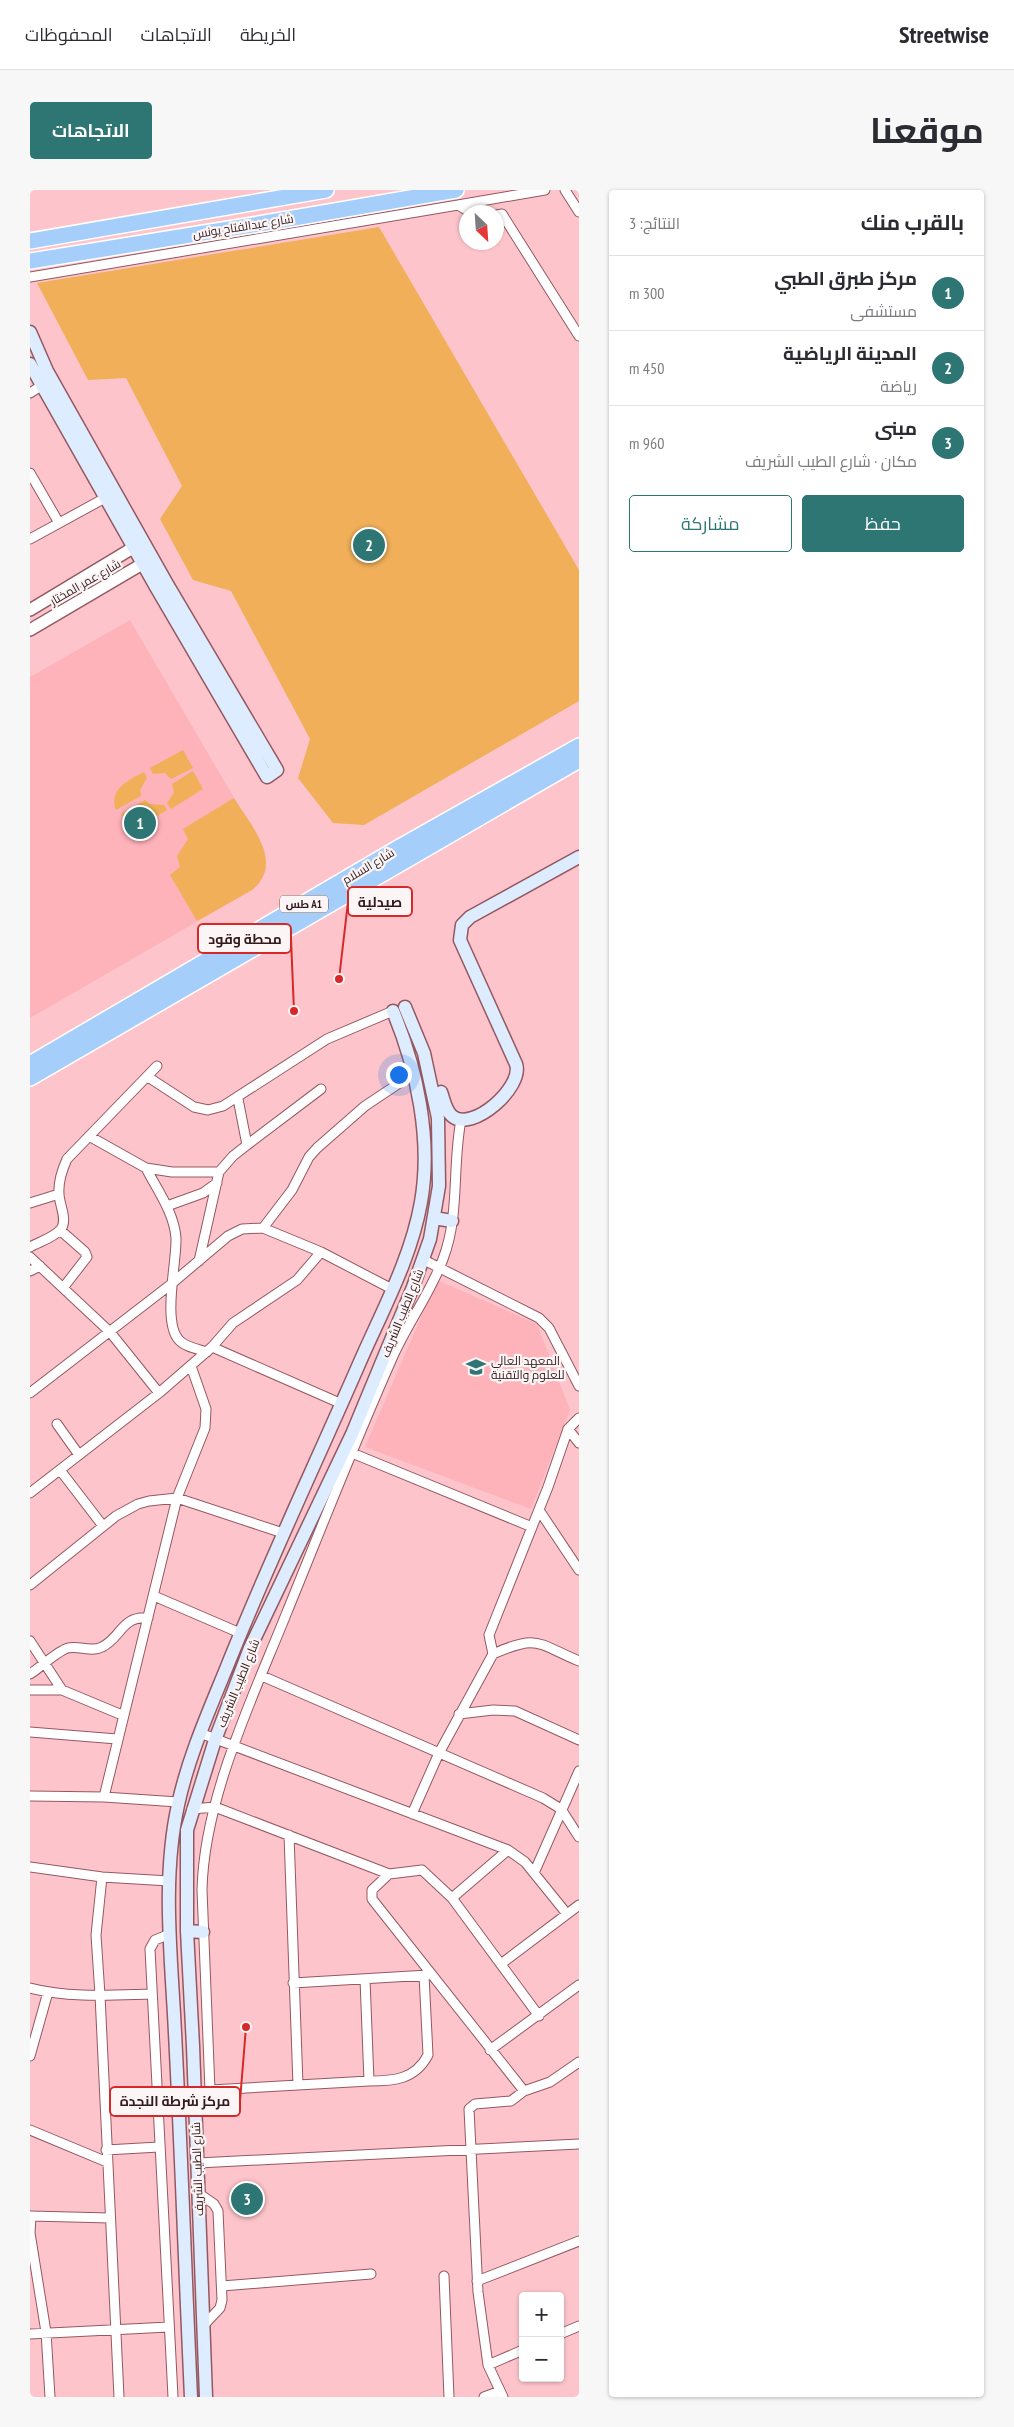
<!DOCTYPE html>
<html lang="ar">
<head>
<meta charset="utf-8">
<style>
	body { margin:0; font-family:"PT Sans Narrow",Cairo,sans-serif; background:#f7f7f7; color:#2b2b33; direction:rtl }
	.controls { position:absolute; right:15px; bottom:15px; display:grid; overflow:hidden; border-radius:5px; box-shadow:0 1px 4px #0004 }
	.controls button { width:45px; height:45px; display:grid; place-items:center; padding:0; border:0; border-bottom:1px solid #e1e1e2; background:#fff; color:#2b2b33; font:25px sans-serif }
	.compass { position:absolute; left:429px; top:15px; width:45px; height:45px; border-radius:50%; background:#fff; box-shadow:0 1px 4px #0004; rotate:155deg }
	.you { position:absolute; left:368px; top:884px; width:18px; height:18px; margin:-12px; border:4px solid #fff; border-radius:50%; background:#1a73e8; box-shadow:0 0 0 8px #1a73e833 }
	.badge { display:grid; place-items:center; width:32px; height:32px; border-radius:50%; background:#2d7674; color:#fff; font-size:16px; font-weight:700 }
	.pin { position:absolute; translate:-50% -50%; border:2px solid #fff; box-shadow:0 1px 5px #0006 }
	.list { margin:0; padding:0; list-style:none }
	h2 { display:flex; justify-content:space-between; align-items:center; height:65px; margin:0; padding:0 20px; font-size:21px }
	h2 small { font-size:16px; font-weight:400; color:#7c7c81 }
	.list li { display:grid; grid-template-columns:32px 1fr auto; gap:15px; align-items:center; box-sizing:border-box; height:75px; padding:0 20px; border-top:1px solid #e1e1e2 }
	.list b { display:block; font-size:19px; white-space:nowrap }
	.list p { margin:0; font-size:16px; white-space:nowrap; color:#7c7c81 }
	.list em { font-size:16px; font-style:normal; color:#7c7c81 }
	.actions { display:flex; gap:10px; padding:15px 20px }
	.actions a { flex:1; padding:11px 0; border:1px solid #2d7674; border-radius:5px; text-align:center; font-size:18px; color:#2d7674 }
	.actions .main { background:#2d7674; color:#fff }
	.map { position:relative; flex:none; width:549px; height:2207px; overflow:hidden; direction:ltr; border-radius:5px }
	header { display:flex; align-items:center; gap:30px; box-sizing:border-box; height:70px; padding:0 25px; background:#fff; border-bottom:1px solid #e1e1e2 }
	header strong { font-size:24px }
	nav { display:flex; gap:28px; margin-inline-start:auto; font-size:18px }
	.intro { display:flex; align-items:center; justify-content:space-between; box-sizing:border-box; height:120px; padding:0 30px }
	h1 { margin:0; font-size:35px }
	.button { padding:12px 22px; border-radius:5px; background:#2d7674; color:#fff; font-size:18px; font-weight:700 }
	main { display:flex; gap:30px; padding:0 30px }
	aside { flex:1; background:#fff; border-radius:5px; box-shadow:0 1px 4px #0004 }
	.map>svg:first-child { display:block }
	.built { fill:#feb2ba }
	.green { fill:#f0af58 }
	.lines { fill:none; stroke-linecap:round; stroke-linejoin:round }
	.minor-casing { stroke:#945860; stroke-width:11 }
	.tertiary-casing { stroke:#945860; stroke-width:14 }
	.secondary-casing { stroke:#945860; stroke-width:15 }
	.trunk-casing { stroke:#fff; stroke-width:18 }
	.minor { stroke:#fff; stroke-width:9 }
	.tertiary { stroke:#fff; stroke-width:11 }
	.secondary { stroke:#ddecfe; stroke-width:12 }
	.trunk { stroke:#a6cefb; stroke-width:15 }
	.labels { text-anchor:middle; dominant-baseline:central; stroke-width:4.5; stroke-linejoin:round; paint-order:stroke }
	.shield { fill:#fcf5f5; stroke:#6f5c5e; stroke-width:1 }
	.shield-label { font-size:11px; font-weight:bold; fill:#331a1d }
	.street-label { font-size:12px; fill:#331a1d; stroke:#fcf5f5 }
	.poi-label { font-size:12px; fill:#331a1d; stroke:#fcf5f5; text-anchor:start }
	.leader { fill:none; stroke:#d62828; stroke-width:2 }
	.callout-dot { fill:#d62828; stroke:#fcf5f5; stroke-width:2 }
	.callout { fill:#fcf5f5; stroke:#d62828; stroke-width:2 }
	.callout-label { font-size:14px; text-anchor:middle; font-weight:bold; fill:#331a1d }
</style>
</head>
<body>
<header>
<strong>Streetwise</strong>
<nav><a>الخريطة</a><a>الاتجاهات</a><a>المحفوظات</a></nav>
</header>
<div class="intro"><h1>موقعنا</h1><a class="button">الاتجاهات</a></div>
<main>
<aside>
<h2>بالقرب منك<small>النتائج: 3</small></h2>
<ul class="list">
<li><span class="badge">1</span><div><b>مركز طبرق الطبي</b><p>مستشفى</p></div><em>300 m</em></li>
<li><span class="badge">2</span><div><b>المدينة الرياضية</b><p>رياضة</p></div><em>450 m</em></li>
<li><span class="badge">3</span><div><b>مبنى</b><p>مكان · شارع الطيب الشريف</p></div><em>960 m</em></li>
</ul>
<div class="actions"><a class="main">حفظ</a><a>مشاركة</a></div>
</aside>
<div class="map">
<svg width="549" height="2207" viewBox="0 0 549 2207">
	<rect width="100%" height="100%" fill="#fdc5cb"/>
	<!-- built -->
	<path class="built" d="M100,430L234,659L236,680L229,694L222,700L0,828V487Z
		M407,1090L507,1134L540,1220L501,1319L335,1257Z"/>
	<!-- green -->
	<path class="green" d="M349,37L549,380V511L334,635L303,633L268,588L280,549L201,401L163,390L130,329L152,296L96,188L58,190L7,93Z
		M153,560L163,578L141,589L135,583L123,584L120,578Z
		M163,581L173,599L141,619L137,613L144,603L142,594Z
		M114,582L117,588L110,600L111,606L86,620C78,599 99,590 114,582Z
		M204,608C221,636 255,672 222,700L167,731L140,685L150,677L147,666L158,649L153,639Z
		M115,610L120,614L134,615L137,620C122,629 104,641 91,624Z"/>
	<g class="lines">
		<defs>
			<path id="minor" d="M535,0L549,22
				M428,15L515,0
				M467,25L472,24L549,146
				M0,87L428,15L440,22
				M0,203L11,196
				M0,283L29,333
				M0,349L75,308
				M118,887L164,917L178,920L193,916L297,849L363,821
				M59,946L116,978L142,982H189
				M217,955L291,899
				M116,978C127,1000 144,1022 146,1048C147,1071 132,1132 149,1150C155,1157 168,1159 177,1162
				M0,1013L29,1004
				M137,1016L173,1003L187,993
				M233,1038L262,1000L279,967L287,958L335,916L383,884
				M30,1040L55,1062L57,1067L33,1098
				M0,1057C9,1052 25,1047 31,1039C38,1030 29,1014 29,1004C28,991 32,980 37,969L127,876
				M0,1067L80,1142L129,1203
				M394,1070L509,1128L519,1138L549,1196
				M169,1071L189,982L203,966L217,955L208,909
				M0,1081L10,1076
				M182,1157L312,1214
				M0,1203L140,1095L198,1046L212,1039L233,1038L291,1062L362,1099
				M549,1228L538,1239L549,1253
				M27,1234L49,1265
				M322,1263L502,1337
				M30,1280L73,1336
				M0,1303L129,1203L182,1157L203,1133L267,1090L291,1062
				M509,1320L549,1380
				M0,1395L86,1326L108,1314L119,1311L147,1308L253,1343
				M124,1406L210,1443
				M0,1451L32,1500L92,1525
				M463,1464C508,1444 506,1453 549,1471
				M0,1484C10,1478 27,1461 38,1458C49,1455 61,1463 72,1457C92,1447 91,1426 118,1428
				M232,1486L513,1608L531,1619L549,1647
				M0,1500H32
				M429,1524L463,1520L485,1521L549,1550
				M0,1542L87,1549
				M170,1543L478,1660L495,1672L537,1724
				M0,1606L74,1607L148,1612
				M74,1607L147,1308L175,1238L176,1219L161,1176
				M162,1619L185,1617L359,1684L392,1680L422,1708L509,1826
				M382,1624L409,1563L463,1464L459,1445L518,1297L538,1239
				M259,1645L268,1895
				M0,1677L72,1687L139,1691
				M504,1683L549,1581
				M359,1684L342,1700V1709L494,1901L520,1892L549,1872
				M72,1687L66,1745L70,1805L89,2207
				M422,1708L478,1660
				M140,1744L125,1750L120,1759L143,2207
				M471,1774L549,1715
				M263,1793L398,1785
				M0,1798C39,1808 81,1805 122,1804
				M460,1860L549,1795
				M0,1866L18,1802
				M339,1891C363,1891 385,1890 398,1865L394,1785
				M180,1900L339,1891L335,1789
				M165,1927L175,1915L180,1900L172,1700C174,1608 223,1507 257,1422C292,1336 326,1249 364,1164C379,1131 401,1102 413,1069C430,1025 422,976 431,930
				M0,1940L77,1972
				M76,1960L129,1957
				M168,1973L549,1954
				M168,2003L184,2014L188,2021L192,2110L190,2118L173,2136
				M0,2026L80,2028
				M1,2027L0,2043L16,2142L20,2207
				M414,2086L419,2207
				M447,2091L549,2051
				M192,2096L341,2084
				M0,2144L139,2137
				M530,2144L549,2136
				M458,2175L493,2160
				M454,2207L470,2201
				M473,2207L458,2175L448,2102L439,1919L445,1914L481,1911L494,1901"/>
			<path id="tertiary" d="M0,420L111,353
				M0,440L119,370"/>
			<path id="secondary" d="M0,142L17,181L137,394L247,580L237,587L126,397L0,174
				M411,902C414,910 415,920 422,926C442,943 494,897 486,874L430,750L432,735L440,727L549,667
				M404,1028L422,1031
				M157,1741L173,1742
				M161,2207C155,2079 151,1952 144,1824C140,1755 133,1683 148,1615C158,1568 178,1523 196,1479C237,1376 285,1275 329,1174C352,1121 381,1069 391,1012C402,950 387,879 363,821
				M176,2207L163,1856L157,1741V1640L185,1550L220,1458L322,1244L383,1097L400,1049L409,996L408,928L394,863L375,817"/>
			<path id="trunk" d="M0,51L296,0
				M0,71L229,34L426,0
				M0,874L368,658L549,556
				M0,888L549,570"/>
		</defs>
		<!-- minor casing -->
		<use href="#minor" class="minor-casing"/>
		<!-- tertiary casing -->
		<use href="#tertiary" class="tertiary-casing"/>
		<!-- secondary casing -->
		<use href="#secondary" class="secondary-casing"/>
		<!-- trunk casing -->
		<use href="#trunk" class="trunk-casing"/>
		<!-- minor -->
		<use href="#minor" class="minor"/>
		<!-- tertiary -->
		<use href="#tertiary" class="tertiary"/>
		<!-- secondary -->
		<use href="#secondary" class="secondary"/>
		<!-- trunk -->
		<use href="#trunk" class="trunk"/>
	</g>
	<!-- icons -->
	<defs>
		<symbol id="university-bare" viewBox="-9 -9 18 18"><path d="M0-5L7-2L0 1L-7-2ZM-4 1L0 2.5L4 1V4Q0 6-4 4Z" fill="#2d7674" stroke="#fcf5f5" stroke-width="2.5" paint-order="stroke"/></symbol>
	</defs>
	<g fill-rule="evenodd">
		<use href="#university-bare" x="432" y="1163" width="28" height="28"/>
	</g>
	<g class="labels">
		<!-- shield labels -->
		<rect class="shield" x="250" y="705.5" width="48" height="17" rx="4"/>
		<g class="shield-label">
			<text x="274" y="714">طس A1</text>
		</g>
		<!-- street labels -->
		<g class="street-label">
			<text transform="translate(213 36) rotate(-9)">شارع عبدالفتاح يونس</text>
			<text transform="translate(55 392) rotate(-30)">شارع عمر المختار</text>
			<text transform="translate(338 676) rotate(-31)">شارع السلام</text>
			<text transform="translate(372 1123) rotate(-68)">شارع الطيب الشريف</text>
			<text transform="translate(208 1493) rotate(-68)">شارع الطيب الشريف</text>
			<text transform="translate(167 1979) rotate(-92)">شارع الطيب الشريف</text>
		</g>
		<!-- poi labels -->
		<g class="poi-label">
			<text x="461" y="1170">المعهد العالي<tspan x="461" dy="14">للعلوم والتقنية</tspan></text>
		</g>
	</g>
	<!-- callouts -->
	<path class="leader" d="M309 789L318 712M264 821L261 749M216 1837L210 1911"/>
	<g class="callout-dot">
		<circle cx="309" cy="789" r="5"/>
		<circle cx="264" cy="821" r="5"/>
		<circle cx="216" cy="1837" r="5"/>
	</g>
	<g class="callout">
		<rect x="318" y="697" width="64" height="29" rx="5"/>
		<rect x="168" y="734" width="93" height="29" rx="5"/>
		<rect x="80" y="1897" width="130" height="29" rx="5"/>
	</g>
	<g class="callout-label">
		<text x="350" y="717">صيدلية</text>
		<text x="215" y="754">محطة وقود</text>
		<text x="145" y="1916">مركز شرطة النجدة</text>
	</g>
</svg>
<div class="controls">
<button>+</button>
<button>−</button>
</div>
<svg class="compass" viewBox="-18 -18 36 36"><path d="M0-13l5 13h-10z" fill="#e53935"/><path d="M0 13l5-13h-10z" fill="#7c7c81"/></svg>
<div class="you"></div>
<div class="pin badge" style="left:110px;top:633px">1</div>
<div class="pin badge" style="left:339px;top:355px">2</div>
<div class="pin badge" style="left:217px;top:2009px">3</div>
</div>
</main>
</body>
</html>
